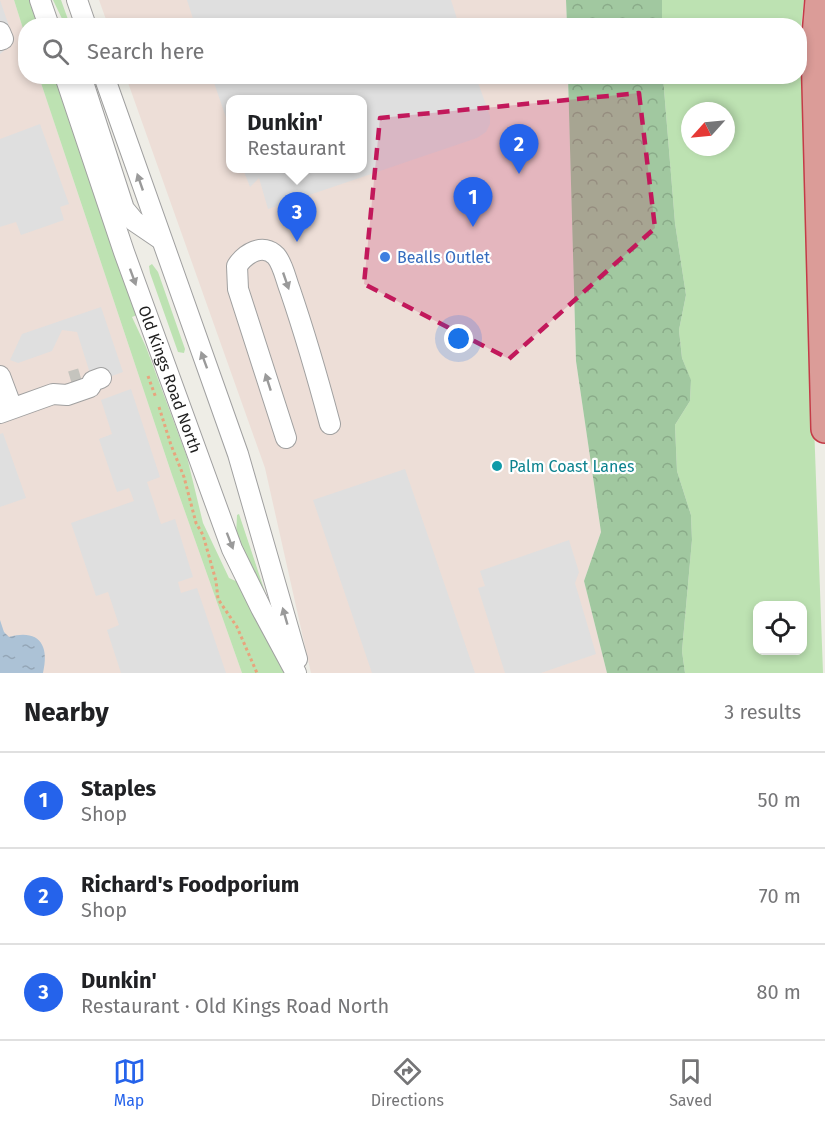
<!DOCTYPE html>
<html lang="en">
<head>
<meta charset="utf-8">
<style>
	body { margin:0; font-family:"Fira Sans",sans-serif; background:#f6f6f6; color:#202124 }
	.controls { position:absolute; right:18px; bottom:18px; display:grid; overflow:hidden; border-radius:12px; box-shadow:0 3px 9px #0003 }
	.controls button { width:54px; height:54px; display:grid; place-items:center; padding:0; border:0; border-bottom:2px solid #e0e0e0; background:#fff; color:#202124; font:30px sans-serif }
	.compass { position:absolute; left:681px; top:102px; width:54px; height:54px; border-radius:50%; background:#fff; box-shadow:0 3px 9px #0003; rotate:243deg }
	.you { position:absolute; left:459px; top:339px; width:21px; height:21px; margin:-15px; border:4px solid #fff; border-radius:50%; background:#1a73e8; box-shadow:0 0 0 9px #1a73e833 }
	.badge { display:grid; place-items:center; width:39px; height:39px; border-radius:50%; background:#2563eb; color:#fff; font-size:20px; font-weight:700 }
	.pin { position:absolute; translate:-50% -50px; filter:drop-shadow(0 2px 3px #0008) }
	.pin::after { content:''; position:absolute; top:32px; width:21px; height:18px; background:inherit; clip-path:polygon(0 0,100% 0,50% 100%) }
	.popup { position:absolute; left:226px; top:95px; width:141px; height:78px; box-sizing:border-box; display:grid; place-content:center; border-radius:12px; background:#fff; filter:drop-shadow(0 2px 4px #0005); font-size:20px; white-space:nowrap; color:#757577 }
	.popup b { font-size:22px; color:#202124 }
	.popup::after { content:''; position:absolute; left:50%; top:100%; margin-left:-12px; border:12px solid transparent; border-top-color:#fff }
	.list { margin:0; padding:0; list-style:none }
	h2 { display:flex; justify-content:space-between; align-items:center; height:78px; margin:0; padding:0 24px; font-size:26px }
	h2 small { font-size:20px; font-weight:400; color:#757577 }
	.list li { display:grid; grid-template-columns:39px 1fr auto; gap:18px; align-items:center; box-sizing:border-box; height:96px; padding:0 24px; border-top:2px solid #e0e0e0 }
	.list b { display:block; font-size:22px; white-space:nowrap }
	.list p { margin:0; font-size:20px; white-space:nowrap; color:#757577 }
	.list em { font-size:20px; font-style:normal; color:#757577 }
	.icon { flex:none; width:33px; height:33px; fill:none; stroke:currentColor; stroke-width:2; stroke-linecap:round; stroke-linejoin:round }
	.map { position:relative; flex:none; width:825px; height:673px; overflow:hidden }
	.search { position:absolute; background:#fff; box-shadow:0 3px 9px #0003; left:18px; right:18px; top:18px; height:66px; display:flex; align-items:center; gap:15px; box-sizing:border-box; padding:0 21px; border-radius:24px; color:#757577; font-size:22px }
	.sheet { height:366px; background:#fff }
	nav { display:flex; justify-content:space-around; align-items:center; box-sizing:border-box; height:84px; border-top:2px solid #e0e0e0; background:#fff; font-size:16px; color:#757577 }
	nav a { display:grid; justify-items:center; gap:3px }
	nav .on { color:#2563eb }
	.map>svg:first-child { display:block }
	.commercial { fill:#edded7; fill-rule:evenodd }
	.grass { fill:#bde2b2; fill-rule:evenodd }
	.forest { fill:url(#forest-crowns) }
	.parking { fill:#dfdfdf }
	.water { fill:url(#water-ripples) }
	.lines { fill:none; stroke-linecap:round; stroke-linejoin:round }
	.minor-tunnel { stroke:#c5c4be; stroke-width:20; stroke-dasharray:20 10; stroke-linecap:butt }
	.minor-casing { stroke:#a0a0a0; stroke-width:22 }
	.highway-casing { stroke:#c43b47; stroke-width:30 }
	.path { stroke:#e8a47d; stroke-width:3; stroke-dasharray:3 3; stroke-linecap:butt }
	.minor { stroke:#fff; stroke-width:20 }
	.highway { stroke:#db9c98; stroke-width:27 }
	.oneway { fill:#9a9a9a }
	.marked { fill:#c2185b; fill-opacity:0.2; stroke:#c2185b; stroke-width:4.5; stroke-dasharray:12 8; stroke-linejoin:round }
	.shop-dot { fill:#3f7fe0; stroke:#fff; stroke-width:2 }
	.culture-dot { fill:#0f9aa8; stroke:#fff; stroke-width:2 }
	.labels { text-anchor:middle; dominant-baseline:central; stroke-width:4.5; stroke-linejoin:round; paint-order:stroke }
	.shop-label { font-size:16px; fill:#366cbe; stroke:#fff; text-anchor:start }
	.street-label { font-size:16px; fill:#1f1f1f; stroke:#fff }
	.culture-label { font-size:16px; fill:#0d838f; stroke:#fff; text-anchor:start }
</style>
</head>
<body>
<div class="map">
<svg width="825" height="673" viewBox="0 0 825 673">
	<defs>
		<pattern id="forest-crowns" width="20" height="18" patternUnits="userSpaceOnUse" patternTransform="scale(1.5)"><rect width="20" height="18" fill="#a1c8a0"/><path d="M2 6a3 3 0 1 1 6 0M12 15a3 3 0 1 1 6 0" fill="none" stroke="#8aab89"/></pattern>
		<pattern id="water-ripples" width="26" height="14" patternUnits="userSpaceOnUse" patternTransform="scale(1.5)"><rect width="26" height="14" fill="#acc2d6"/><path d="M2 4q2-2 4 0t4 0M15 11q2-2 4 0t4 0" fill="none" stroke="#94a6b7"/></pattern>
	</defs>
	<rect width="100%" height="100%" fill="#eeede6"/>
	<!-- commercial -->
	<path class="commercial" d="M0,0H14L25,35L26,76L39,77L172,475L242,673H0Z
		M99,0H566L567,25H108Z
		M126,77H568L576,361L601,532L584,581L607,673H311L265,468ZM231,100H363V168H231Z"/>
	<!-- grass -->
	<path class="grass" d="M14,0H31L39,25L26,26L25,35Z
		M53,0H61L70,25H65Z
		M662,0H804L800,36L823,673H685L682,651L692,540L691,515L677,471L675,425L690,401L691,381L682,358L679,330L686,295L675,223L663,77L800,76V26L662,25ZM690,111H726V147H690ZM758,606H802V650H758Z
		M39,77H57L137,315L132,317L146,347L187,457L203,523L229,578L240,583L284,673H242L172,475Z
		M152,264L158,272L185,349L184,353L178,352L150,273L149,266Z
		M239,514L267,598L236,537L237,515Z"/>
	<!-- forest -->
	<path class="forest" d="M566,0H662V25H567Z
		M568,77H663L675,223L686,295L679,330L682,358L691,380L690,401L675,425L677,471L691,515L692,540L682,651L685,673H607L584,581L601,532L576,361Z"/>
	<!-- parking -->
	<path class="parking" d="M0,0L12,35L8,47L0,54Z
		M187,0H451L459,25H195Z
		M212,77H476L490,116V124L486,132L477,138L268,209L259,178L250,187L243,169L363,168V100H231V132Z
		M40,124L69,204L60,207L64,220L21,235L16,222L0,227V139Z
		M101,307L123,372L93,383L77,332L62,330L52,351L18,363L10,360L22,334Z
		M131,389L160,477L147,482L161,524L175,519L193,577L178,582L181,593L197,588L226,673H121L107,630L119,625L108,592L96,596L71,523L134,501L129,488L117,492L99,439L112,434L101,400Z
		M3,433L26,498L0,507V434Z
		M405,469L475,673H372L313,500Z
		M569,540L579,572L575,583L596,654L541,673H505L478,588L485,586L480,571Z"/>
	<!-- water -->
	<path class="water" d="M0,620L4,632L9,637C38,629 50,644 43,673H0Z"/>
	<g class="lines">
		<!-- minor-tunnel -->
		<path class="minor-tunnel" d="M71,381L81,378"/>
		<defs>
			<g id="minor">
				<path d="M40,0L49,26"/>
				<path d="M77,0L86,26"/>
				<path d="M0,32L3,39L0,40"/>
				<path id="s1" d="M65,76L124,252L232,549L261,608L296,673"/>
				<path d="M81,76L124,209L134,221L159,238"/>
				<path d="M104,76L238,454L297,659"/>
				<path d="M0,376L12,408"/>
				<path d="M0,413L53,394L67,395L90,387L93,381L101,378"/>
				<path d="M286,438L238,289L237,266C245,254 263,242 276,256C283,264 286,280 290,290C305,334 318,379 330,424"/>
			</g>
			<path id="highway" d="M819,0L815,47L825,429"/>
		</defs>
		<!-- minor casing -->
		<use href="#minor" class="minor-casing"/>
		<!-- highway casing -->
		<use href="#highway" class="highway-casing"/>
		<!-- path -->
		<path class="path" d="M148,376L156,398
			M159,407L171,445L184,477L196,523L203,535L216,581L218,599L237,627L257,673"/>
		<!-- minor -->
		<use href="#minor" class="minor"/>
		<!-- highway -->
		<use href="#highway" class="highway"/>
	</g>
	<!-- one-way arrows -->
	<defs><path id="oneway-solid" d="M-6-.8H1V-3.2L6.5 0L1 3.2V.8H-6Z" transform="scale(1.5)"/></defs>
	<g class="oneway">
		<use href="#oneway-solid" transform="translate(140 182) rotate(-109)"/>
		<use href="#oneway-solid" transform="translate(133 277) rotate(70)"/>
		<use href="#oneway-solid" transform="translate(286 281) rotate(71)"/>
		<use href="#oneway-solid" transform="translate(204 360) rotate(-110)"/>
		<use href="#oneway-solid" transform="translate(268 382) rotate(-108)"/>
		<use href="#oneway-solid" transform="translate(230 541) rotate(69)"/>
		<use href="#oneway-solid" transform="translate(285 616) rotate(-106)"/>
	</g>
	<!-- marked area -->
	<path class="marked" d="M639,93L655,228L509,359L364,284L380,118Z"/>
	<!-- markers -->
	<circle class="shop-dot" cx="385" cy="257" r="6"/>
	<circle class="culture-dot" cx="497" cy="466" r="6"/>
	<g class="labels">
		<!-- shop labels -->
		<g class="shop-label">
			<text x="397" y="257">Bealls Outlet</text>
		</g>
		<!-- street labels -->
		<g class="street-label">
			<text stroke="none"><textPath href="#s1" startOffset="321">Old Kings Road North</textPath></text>
		</g>
		<!-- culture labels -->
		<g class="culture-label">
			<text x="509" y="466">Palm Coast Lanes</text>
		</g>
	</g>
</svg>
<div class="controls">
<button><svg class="icon" aria-label="locate" viewBox="0 0 24 24"><circle cx="12" cy="12" r="6"/><path d="M12 2v4M12 18v4M2 12h4M18 12h4"/></svg></button>
</div>
<svg class="compass" viewBox="-18 -18 36 36"><path d="M0-13l5 13h-10z" fill="#e53935"/><path d="M0 13l5-13h-10z" fill="#757577"/></svg>
<div class="you"></div>
<div class="pin badge" style="left:473px;top:227px">1</div>
<div class="pin badge" style="left:519px;top:174px">2</div>
<div class="pin badge" style="left:297px;top:242px">3</div>
<div class="popup"><b>Dunkin'</b>Restaurant</div>
<div class="search"><svg class="icon" aria-label="search" viewBox="0 0 24 24"><circle cx="10" cy="10" r="6"/><path d="M15 15l6 6"/></svg>Search here</div>
</div>
<section class="sheet">
<h2>Nearby<small>3 results</small></h2>
<ul class="list">
<li><span class="badge">1</span><div><b>Staples</b><p>Shop</p></div><em>50 m</em></li>
<li><span class="badge">2</span><div><b>Richard's Foodporium</b><p>Shop</p></div><em>70 m</em></li>
<li><span class="badge">3</span><div><b>Dunkin'</b><p>Restaurant · Old Kings Road North</p></div><em>80 m</em></li>
</ul>
</section>
<nav>
<a class="on"><svg class="icon" aria-label="map" viewBox="0 0 24 24"><path d="M3 6l6-2 6 2 6-2v14l-6 2-6-2-6 2zM9 4v14M15 6v14"/></svg>Map</a>
<a><svg class="icon" aria-label="directions" viewBox="0 0 24 24"><path d="M12 3l9 9-9 9-9-9zM9 14v-3h6M13 9l2 2-2 2"/></svg>Directions</a>
<a><svg class="icon" aria-label="saved" viewBox="0 0 24 24"><path d="M7 4h10v16l-5-4-5 4z"/></svg>Saved</a>
</nav>
</body>
</html>
